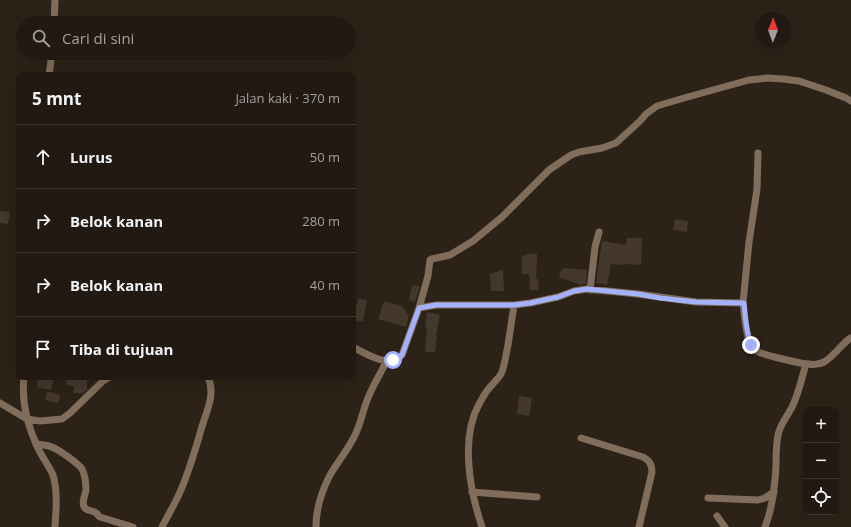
<!DOCTYPE html>
<html lang="id">
<head>
<meta charset="utf-8">
<style>
	body { margin:0; font-family:"Open Sans",sans-serif; background:#2a231b; color:#f1f3f6 }
	.controls { position:absolute; right:12px; bottom:12px; display:grid; overflow:hidden; border-radius:8px; box-shadow:0 4px 16px #0002 }
	.controls button { width:36px; height:36px; display:grid; place-items:center; padding:0; border:0; border-bottom:1px solid #3f3832; background:#221a12; color:#f1f3f6; font:20px sans-serif }
	.compass { position:absolute; left:755px; top:12px; width:36px; height:36px; border-radius:50%; background:#221a12; box-shadow:0 4px 16px #0002; rotate:1deg }
	.stop { position:absolute; width:12px; height:12px; margin:-9px; border:3px solid #a4b1fc; border-radius:50%; background:#fff }
	.stop.end { background:#a4b1fc; border-color:#fff; box-shadow:0 1px 4px #0008 }
	.list { margin:0; padding:0; list-style:none }
	h2 { display:flex; justify-content:space-between; align-items:center; height:52px; margin:0; padding:0 16px; font-size:17px }
	h2 small { font-size:13px; font-weight:400; color:#a2a19f }
	.list li { display:grid; grid-template-columns:26px 1fr auto; gap:12px; align-items:center; box-sizing:border-box; height:64px; padding:0 16px; border-top:1px solid #3f3832 }
	.list b { display:block; font-size:15px; white-space:nowrap }
	.list em { font-size:13px; font-style:normal; color:#a2a19f }
	.icon { flex:none; width:22px; height:22px; fill:none; stroke:currentColor; stroke-width:2; stroke-linecap:round; stroke-linejoin:round }
	.map { position:relative; flex:none; width:851px; height:527px; overflow:hidden }
	.search { position:absolute; background:#221a12; box-shadow:0 4px 16px #0002; left:16px; top:16px; width:340px; height:44px; display:flex; align-items:center; gap:10px; box-sizing:border-box; padding:0 14px; border-radius:22px; color:#a2a19f; font-size:15px }
	.panel { position:absolute; background:#221a12; box-shadow:0 4px 16px #0002; left:16px; top:72px; width:340px; height:308px; border-radius:8px }
	.map>svg:first-child { display:block }
	.building { fill:#44382d }
	.lines { fill:none; stroke-linecap:round; stroke-linejoin:round }
	.minor { stroke:#806d5b; stroke-width:7 }
	.route { stroke:#a4b1fc; stroke-width:5 }
</style>
</head>
<body>
<div class="map">
<svg width="851" height="527" viewBox="0 0 851 527">
	<rect width="100%" height="100%" fill="#2d2218"/>
	<!-- building -->
	<path class="building" d="M0,211L10,212L8,224L0,223Z
		M675,219L688,221L687,232L673,230Z
		M627,238H642L641,265L623,264L622,265L611,264L607,285L596,283L602,241L626,245Z
		M527,254H537L536,279H538L539,290H530L529,274H522V257Z
		M563,268L587,270L586,284L579,285V284L560,278L559,274Z
		M503,270L504,291H491L490,274Z
		M412,285L420,286L415,302L409,300Z
		M358,298L367,300L363,322L353,320V304H357Z
		M384,301L402,306L409,316L406,327L378,319Z
		M427,312L440,315L436,336H437L435,352H425L427,327H425Z
		M39,377H54L51,390L37,387Z
		M67,377H85V379L87,381V390L83,393H73L74,386L66,385Z
		M47,391L60,395L58,403L45,400Z
		M519,396L532,398L529,416L517,414Z"/>
	<g class="lines">
		<!-- minor -->
		<path class="minor" d="M54,23L55,0
			M49,75L52,53
			M590,290L595,247L599,232
			M743,303L749,242L757,189L758,153
			M419,308L428,276L430,260L432,259L450,255L473,241L502,217L549,170L571,155L579,152L602,148L616,143L640,121L646,114L657,106L684,98L749,80L768,78L783,79L799,81L826,90L846,98L851,101
			M353,347C366,354 390,369 402,355L419,308L436,305H514L530,303L558,297L574,291L587,289L638,294L660,297L696,302L743,303C745,316 745,340 755,350C759,354 801,364 809,364C813,365 820,364 824,362C834,356 840,346 849,339L851,338
			M24,377C21,403 27,425 38,448C42,457 49,466 53,475C58,492 56,510 55,527
			M0,403L27,419L40,421L62,419L70,413L103,381L110,377
			M581,438L643,457C650,461 652,465 652,472L639,527
			M36,444C41,445 47,445 52,447C59,450 78,463 82,469C85,475 86,484 86,490C85,495 81,504 85,508C87,511 93,510 96,513C98,514 98,516 100,517L133,527
			M472,492L537,497
			M708,498L758,500L765,498L774,492
			M717,516L725,527
			M162,527C168,515 175,504 180,492C189,472 195,451 201,430C206,412 216,395 208,377
			M316,527C316,509 321,493 329,477C337,462 349,449 356,433C361,422 363,410 368,398C373,385 381,373 387,360
			M482,527C470,491 460,439 479,404C483,397 487,389 493,384C496,380 500,377 502,372C505,363 506,354 508,345C510,332 512,319 514,305
			M765,527C771,511 774,495 775,479C777,464 775,450 778,435C780,424 788,416 793,405C799,392 802,377 806,364"/>
	</g>
	<g class="lines">
		<!-- route -->
		<path class="route" d="M393,360L398,359L402,355L419,308L436,305H514L530,303L558,297L574,291L587,289L638,294L660,298L696,302L744,303C745,317 746,331 751,345"/>
	</g>
</svg>
<div class="controls">
<button>+</button>
<button>−</button>
<button><svg class="icon" aria-label="locate" viewBox="0 0 24 24"><circle cx="12" cy="12" r="6"/><path d="M12 2v4M12 18v4M2 12h4M18 12h4"/></svg></button>
</div>
<svg class="compass" viewBox="-18 -18 36 36"><path d="M0-13l5 13h-10z" fill="#e53935"/><path d="M0 13l5-13h-10z" fill="#a2a19f"/></svg>
<div class="stop" style="left:393px;top:360px"></div>
<div class="stop end" style="left:751px;top:345px"></div>
<div class="search"><svg class="icon" aria-label="search" viewBox="0 0 24 24"><circle cx="10" cy="10" r="6"/><path d="M15 15l6 6"/></svg>Cari di sini</div>
<section class="panel">
<h2>5 mnt<small>Jalan kaki · 370 m</small></h2>
<ul class="list">
<li><svg class="icon" aria-label="ahead" viewBox="0 0 24 24"><path d="M12 20V5M6 11l6-6 6 6"/></svg><div><b>Lurus</b></div><em>50 m</em></li>
<li><svg class="icon" aria-label="right" viewBox="0 0 24 24"><path d="M7 20v-9h11M14 6l5 5-5 5"/></svg><div><b>Belok kanan</b></div><em>280 m</em></li>
<li><svg class="icon" aria-label="right" viewBox="0 0 24 24"><path d="M7 20v-9h11M14 6l5 5-5 5"/></svg><div><b>Belok kanan</b></div><em>40 m</em></li>
<li><svg class="icon" aria-label="arrive" viewBox="0 0 24 24"><path d="M6 21V4h12l-3 4 3 4H6"/></svg><div><b>Tiba di tujuan</b></div></li>
</ul>
</section>
</div>
</body>
</html>
